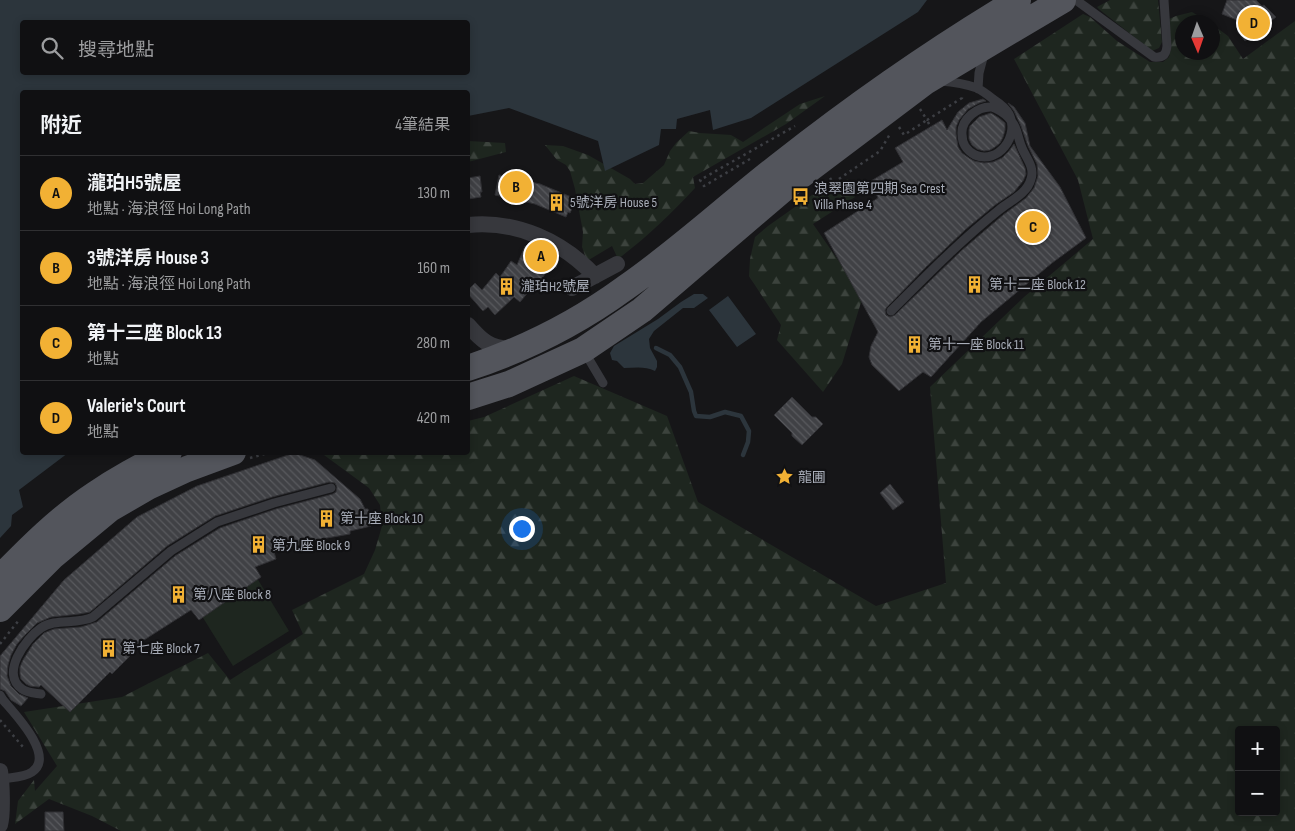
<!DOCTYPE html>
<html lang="zh-TW">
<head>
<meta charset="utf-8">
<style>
	body { margin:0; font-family:"Sofia Sans Condensed","Noto Sans TC",sans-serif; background:#1e1e20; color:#f1f3f6 }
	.controls { position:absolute; right:15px; bottom:15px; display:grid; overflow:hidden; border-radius:5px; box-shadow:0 2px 8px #0003 }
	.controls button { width:45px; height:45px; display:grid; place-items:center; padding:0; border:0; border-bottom:1px solid #303032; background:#101012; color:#f1f3f6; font:25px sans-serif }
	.compass { position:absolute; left:1175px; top:15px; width:45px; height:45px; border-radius:50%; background:#101012; box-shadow:0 2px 8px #0003; rotate:178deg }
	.you { position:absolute; left:521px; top:528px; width:18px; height:18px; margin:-12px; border:4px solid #fff; border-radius:50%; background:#1a73e8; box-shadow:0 0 0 8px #1a73e833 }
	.badge { display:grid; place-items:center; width:32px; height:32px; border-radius:50%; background:#f2b134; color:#111; font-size:16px; font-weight:700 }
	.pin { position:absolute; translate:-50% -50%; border:2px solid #fff; box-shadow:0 1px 5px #0006 }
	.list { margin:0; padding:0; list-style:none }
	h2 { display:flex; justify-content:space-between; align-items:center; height:65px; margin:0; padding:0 20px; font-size:21px }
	h2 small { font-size:16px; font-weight:400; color:#9c9d9f }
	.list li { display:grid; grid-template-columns:32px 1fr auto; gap:15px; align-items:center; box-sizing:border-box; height:75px; padding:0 20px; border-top:1px solid #303032 }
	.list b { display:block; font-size:19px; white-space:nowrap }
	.list p { margin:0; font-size:16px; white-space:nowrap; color:#9c9d9f }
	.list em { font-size:16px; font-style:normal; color:#9c9d9f }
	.icon { flex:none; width:28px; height:28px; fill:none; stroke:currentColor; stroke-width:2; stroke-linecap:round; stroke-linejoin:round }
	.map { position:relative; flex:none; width:1295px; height:831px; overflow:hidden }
	.search { position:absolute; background:#101012; box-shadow:0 2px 8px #0003; left:20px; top:20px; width:450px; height:55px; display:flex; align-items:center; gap:12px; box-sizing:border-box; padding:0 18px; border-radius:5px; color:#9c9d9f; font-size:19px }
	.panel { position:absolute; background:#101012; box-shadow:0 2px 8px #0003; left:20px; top:90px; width:450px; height:365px; border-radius:5px }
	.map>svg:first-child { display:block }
	.forest { fill:url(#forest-firs); fill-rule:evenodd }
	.pitch { fill:#1e261f }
	.water { fill:#2c353c; fill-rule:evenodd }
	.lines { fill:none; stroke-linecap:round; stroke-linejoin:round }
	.stream { stroke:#2c353c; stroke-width:4.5 }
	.building { fill:url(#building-back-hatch); stroke:#303034 }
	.path { stroke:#3d3f44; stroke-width:2.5; stroke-dasharray:2.5 4; stroke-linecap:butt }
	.service { stroke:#37383d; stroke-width:9 }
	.minor { stroke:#37383d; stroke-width:16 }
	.primary { stroke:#53555c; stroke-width:26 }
	.labels { text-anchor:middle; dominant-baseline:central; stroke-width:4.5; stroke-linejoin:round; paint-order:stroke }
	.poi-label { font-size:14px; fill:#a8adb8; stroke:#111113; text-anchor:start }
</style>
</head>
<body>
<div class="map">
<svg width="1295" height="831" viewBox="0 0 1295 831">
	<defs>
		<pattern id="forest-firs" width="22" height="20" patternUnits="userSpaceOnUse" patternTransform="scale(1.25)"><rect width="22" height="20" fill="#1e261f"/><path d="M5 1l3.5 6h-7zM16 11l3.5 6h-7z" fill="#3c433d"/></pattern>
		<pattern id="building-back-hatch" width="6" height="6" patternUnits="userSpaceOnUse" patternTransform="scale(1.25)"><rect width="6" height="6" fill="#404145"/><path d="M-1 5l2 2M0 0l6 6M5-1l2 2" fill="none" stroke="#595a5e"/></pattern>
	</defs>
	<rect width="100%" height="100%" fill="#161618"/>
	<!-- forest -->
	<path class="forest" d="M1110,0H1158L1162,42L1159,48L1152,51L1100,10L1097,7Z
		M1192,12L1208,22H1182V52H1212L1213,25L1228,36L1243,59L1295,21V831H121L92,816L49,799L15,824L18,801L34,780L35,791L57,766L24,712L122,697L208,653L230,680L303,634L292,610L364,574L375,550L382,526L380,505L369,488L324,455L336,452H468V421L484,417L574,376L667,416L698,502L876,606L946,583L930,387L1024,297L1093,239L1078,180L1014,59L1083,14L1090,17L1117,41L1150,62H1163L1169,57L1171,48L1169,19L1176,16ZM1239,730H1276V812H1239Z
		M825,96L786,124L693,177L695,188C670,215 647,237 618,259L612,246L587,261L582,247L583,232L575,189L570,171L566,165L557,160L545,145L563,146L588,155L630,179L635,184L643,183L664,165L670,151L676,143L689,131L700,133L731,135L743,142L800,104Z
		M468,141L505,143L506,152L468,162Z
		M848,179L855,197L813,224L863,296L842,364L823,392L777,340L781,325L749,276L750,259L755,237L768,226L812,195Z"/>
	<!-- pitch -->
	<path class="pitch" d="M257,578L289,631L233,666L200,613Z"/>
	<!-- water -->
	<path class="water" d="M0,0H927L918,12L751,118L713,130L710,110L677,119L676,129H661L659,145L605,171L598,141L509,108L468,116V92H22V452L68,453L19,490L23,507L12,515L11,526L0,538ZM22,22H468V72H22Z
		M694,294H703L708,298L694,308H683L654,331L649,339L650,348L657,361V367L655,371C645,366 635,368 624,368L617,361L612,360L610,353L614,346L658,319L681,302Z
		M728,296L756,334L737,347L709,310Z"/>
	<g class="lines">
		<!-- stream -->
		<path class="stream" d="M656,348L670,355L680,367L691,392L694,411L696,416L710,417L725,412L741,416L749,431L748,442L743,455"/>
	</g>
	<!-- building -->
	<path class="building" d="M1227,0H1256L1262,6L1264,5L1276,17L1245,41L1237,31L1247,24L1222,14Z
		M983,99L986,101L979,103L968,109L959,120L956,127V134L958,147L962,153L969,158L974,161L984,163L993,162L1002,158L1009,151L1014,144L1025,168L1026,174L1023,181L1014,192L995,205L966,229L926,267L887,307L885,310L886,315L890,317L895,315L961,251L1003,215L1026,198L1034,188L1038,176L1037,164L1028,146L1021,126L1014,111L1008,103L1014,107L1025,123L1030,146L1060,187L1086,238L1052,263L981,322L931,377L923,372L899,391L872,365L869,357L871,346L878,332L824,233L878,198L871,181L903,162L895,148L942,120L947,130L958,112L969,103Z
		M991,113L999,118L1005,123V130L1003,137L1000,143L995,147L990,150L984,151L977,149L972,145L969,139V130L970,126L979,117Z
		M499,175L540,184L576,199L570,213L568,212L566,217L535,204L495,195Z
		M480,176L482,192H480L481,197L468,199V178Z
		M525,246L535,251L537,246L559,259L556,268L550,265L538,286L535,284L520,302L514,297L495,315L488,307L483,311L468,294V290L475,283L482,290L496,273L500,277L511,261L517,265Z
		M792,397L812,417H816L823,424L802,445L792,436V433L774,415Z
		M294,453L315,460L360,499L365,509H368L371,526L350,531V534L321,539L274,552L276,559L255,567L261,577L199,620L191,610L133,647L136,650L112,674L110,672L70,712L41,685L39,687L30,686L26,684L21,679L20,674V667L23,660L33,644L44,633L54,629L81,627L97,622L175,556L220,528L276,509L333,494L336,492L337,487L335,483L329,482L272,497L215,516L167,546L90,612L79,614L51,617L37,623L24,636L17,644L11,655L8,665L7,676L11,686L19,694L28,698L21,706L11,700L5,691L0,689V656L64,580L137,517L197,486Z
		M890,484L904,502L893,510L880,493Z
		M45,812H63L64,831H45Z"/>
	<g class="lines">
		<!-- path -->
		<path class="path" d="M920,109L927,120L962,98L960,95
			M899,127L904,135L927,120L932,130
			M750,159L704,186L700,180L795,126
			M830,178L833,183L880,151L890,134
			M250,458L271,452
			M0,644L19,620
			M0,720L23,747"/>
		<!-- service -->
		<path class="service" d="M1076,0L1154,57C1163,58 1166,55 1167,46L1164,0
			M978,89L979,73L984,54
			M891,311C926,276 960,241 999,210C1010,201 1027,194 1031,179C1035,167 1026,158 1022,148C1017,136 1018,127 1008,117C1005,114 997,108 992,107C978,106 961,119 962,134C962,144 966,150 975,155C998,165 1020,136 1009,114C1006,108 999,103 993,99C988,95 983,91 977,88C966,84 953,82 940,81
			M584,351L603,383
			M41,694C35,693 27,693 22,689C0,674 25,639 41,628C55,618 77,625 93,617L171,551L217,522L274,503L331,488
			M0,695L3,700C14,713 56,756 32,772C23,778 11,777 2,779"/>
		<!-- minor -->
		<path class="minor" d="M468,225C516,220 562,241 595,276
			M572,288L617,264
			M468,325C482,341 489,348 512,349
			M0,771C2,783 3,814 0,825"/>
		<!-- primary -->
		<path class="primary" d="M468,368C523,350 577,323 625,288C680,250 729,204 782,163C857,104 936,49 1018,0
			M468,397L509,384L583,350L642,310L787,186L925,82L1063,0
			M0,578C29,548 60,517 95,494C119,478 143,465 169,452
			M0,609L52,557L110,509L148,487L187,469L233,452"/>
	</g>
	<!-- icons -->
	<defs>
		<symbol id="bus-bare" viewBox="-9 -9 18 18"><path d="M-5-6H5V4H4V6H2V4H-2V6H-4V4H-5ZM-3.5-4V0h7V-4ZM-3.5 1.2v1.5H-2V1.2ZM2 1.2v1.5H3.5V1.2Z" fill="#f2b134" stroke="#111113" stroke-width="2.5" paint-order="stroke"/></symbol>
		<symbol id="building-bare" viewBox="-9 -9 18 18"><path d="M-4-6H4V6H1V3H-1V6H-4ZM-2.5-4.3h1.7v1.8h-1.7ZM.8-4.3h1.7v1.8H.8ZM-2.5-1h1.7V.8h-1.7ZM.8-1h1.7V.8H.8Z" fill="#f2b134" stroke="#111113" stroke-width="2.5" paint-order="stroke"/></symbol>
		<symbol id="sight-bare" viewBox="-9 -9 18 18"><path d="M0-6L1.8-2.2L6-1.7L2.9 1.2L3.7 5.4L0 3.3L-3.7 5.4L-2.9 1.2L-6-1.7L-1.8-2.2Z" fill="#f2b134" stroke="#111113" stroke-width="2.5" paint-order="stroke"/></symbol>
	</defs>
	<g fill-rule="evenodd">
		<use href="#bus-bare" x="788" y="184" width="25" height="25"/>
		<use href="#building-bare" x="544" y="190" width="25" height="25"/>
		<use href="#building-bare" x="962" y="272" width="25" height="25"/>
		<use href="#building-bare" x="494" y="274" width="25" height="25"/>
		<use href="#building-bare" x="902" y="332" width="25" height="25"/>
		<use href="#sight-bare" x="772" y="464" width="25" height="25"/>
		<use href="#building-bare" x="314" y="506" width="25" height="25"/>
		<use href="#building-bare" x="246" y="532" width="25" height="25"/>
		<use href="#building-bare" x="166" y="582" width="25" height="25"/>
		<use href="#building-bare" x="96" y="636" width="25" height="25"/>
	</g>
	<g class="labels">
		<!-- poi labels -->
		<g class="poi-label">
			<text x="814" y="188">浪翠園第四期 Sea Crest<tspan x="814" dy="16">Villa Phase 4</tspan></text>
			<text x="570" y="202">5號洋房 House 5</text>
			<text x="989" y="284">第十二座 Block 12</text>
			<text x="521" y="286">瀧珀H2號屋</text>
			<text x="928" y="344">第十一座 Block 11</text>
			<text x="798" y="477">龍圃</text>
			<text x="340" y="518">第十座 Block 10</text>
			<text x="272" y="545">第九座 Block 9</text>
			<text x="193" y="594">第八座 Block 8</text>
			<text x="122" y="648">第七座 Block 7</text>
		</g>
	</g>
</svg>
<div class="controls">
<button>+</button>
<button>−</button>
</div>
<svg class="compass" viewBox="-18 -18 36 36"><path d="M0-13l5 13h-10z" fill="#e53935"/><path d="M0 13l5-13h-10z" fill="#9c9d9f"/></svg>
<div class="you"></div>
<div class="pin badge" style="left:541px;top:256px">A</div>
<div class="pin badge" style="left:516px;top:187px">B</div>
<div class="pin badge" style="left:1033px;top:227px">C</div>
<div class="pin badge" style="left:1254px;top:23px">D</div>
<div class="search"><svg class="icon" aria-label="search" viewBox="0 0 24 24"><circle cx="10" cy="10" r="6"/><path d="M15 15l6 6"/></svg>搜尋地點</div>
<section class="panel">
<h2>附近<small>4筆結果</small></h2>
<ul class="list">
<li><span class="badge">A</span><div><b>瀧珀H5號屋</b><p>地點 · 海浪徑 Hoi Long Path</p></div><em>130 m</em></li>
<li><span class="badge">B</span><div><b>3號洋房 House 3</b><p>地點 · 海浪徑 Hoi Long Path</p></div><em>160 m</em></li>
<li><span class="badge">C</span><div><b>第十三座 Block 13</b><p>地點</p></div><em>280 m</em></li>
<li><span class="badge">D</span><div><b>Valerie's Court</b><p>地點</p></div><em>420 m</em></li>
</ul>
</section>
</div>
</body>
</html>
